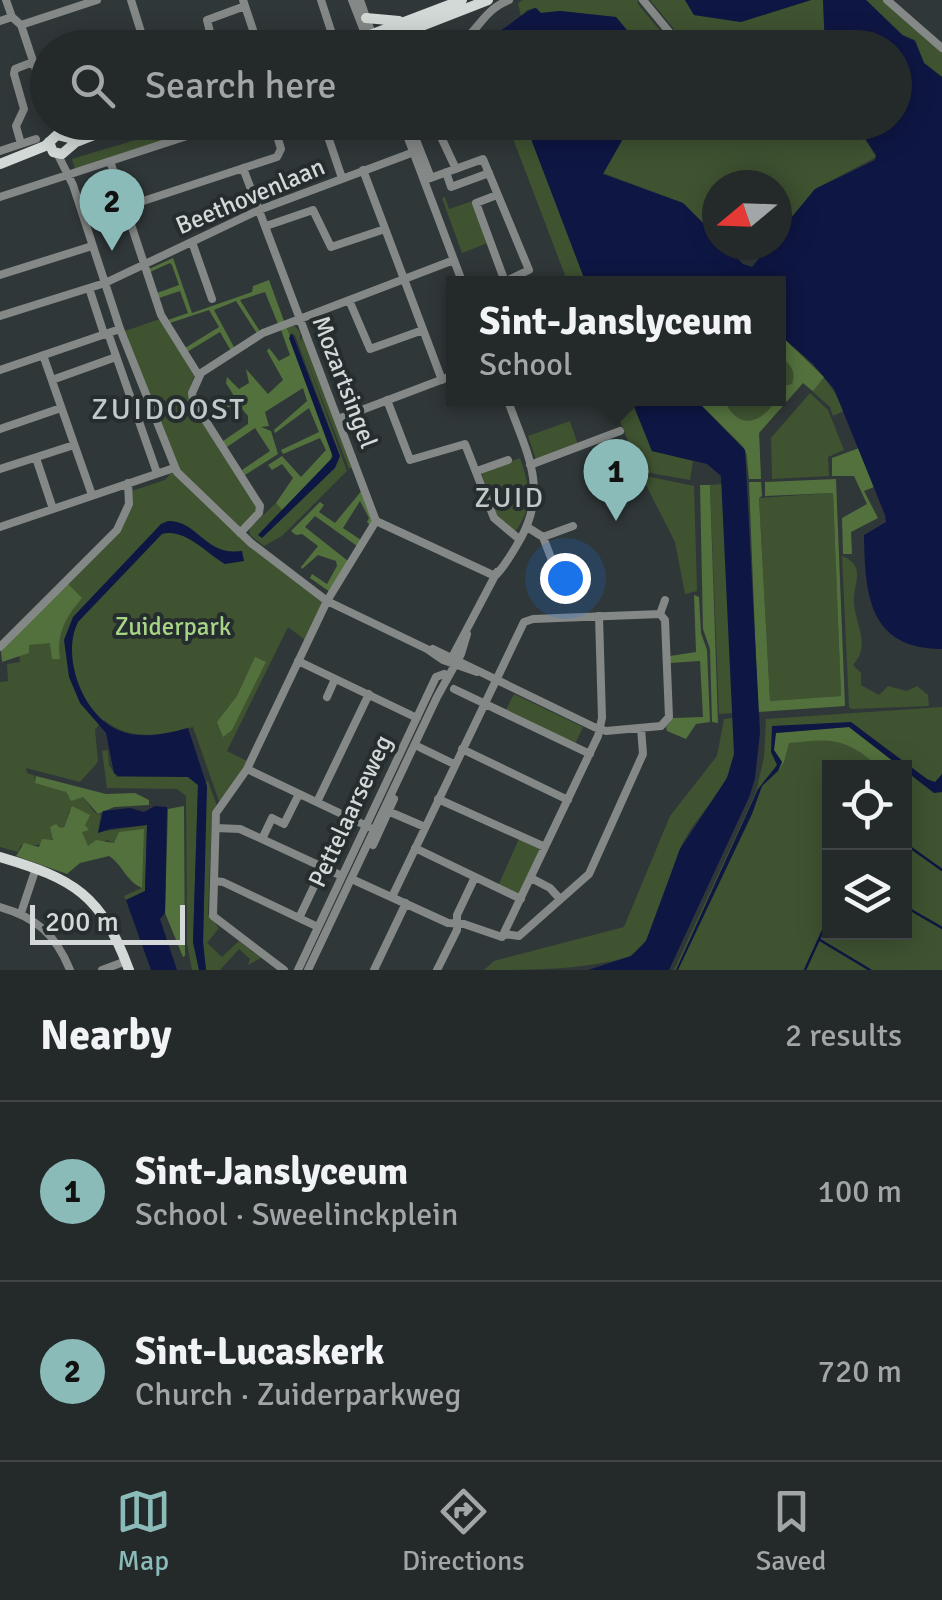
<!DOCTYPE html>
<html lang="en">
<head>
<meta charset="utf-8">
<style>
	body { margin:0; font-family:Signika,sans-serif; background:#303536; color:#f1f3f6 }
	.controls { position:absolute; right:30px; bottom:30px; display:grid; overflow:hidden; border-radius:0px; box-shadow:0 5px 25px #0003 }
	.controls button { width:90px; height:90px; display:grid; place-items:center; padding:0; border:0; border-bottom:2px solid #414547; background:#24292a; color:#f1f3f6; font:50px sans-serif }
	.compass { position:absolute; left:702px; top:170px; width:90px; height:90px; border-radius:50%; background:#24292a; box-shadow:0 5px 25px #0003; rotate:251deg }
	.scale { position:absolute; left:30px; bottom:25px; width:155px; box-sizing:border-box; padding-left:10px; border:5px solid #d4d8d9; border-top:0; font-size:28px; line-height:35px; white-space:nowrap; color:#d4d8d9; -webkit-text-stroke:8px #262d2e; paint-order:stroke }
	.you { position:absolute; left:565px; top:578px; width:35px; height:35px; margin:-25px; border:8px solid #fff; border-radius:50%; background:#1a73e8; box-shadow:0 0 0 15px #1a73e833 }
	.badge { display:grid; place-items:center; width:65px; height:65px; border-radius:50%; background:#8bbbb9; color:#111; font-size:32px; font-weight:700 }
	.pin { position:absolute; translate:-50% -82px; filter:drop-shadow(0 2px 5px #0008) }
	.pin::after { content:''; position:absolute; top:52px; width:35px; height:30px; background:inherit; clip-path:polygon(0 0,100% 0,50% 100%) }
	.popup { position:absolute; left:446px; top:276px; width:340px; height:130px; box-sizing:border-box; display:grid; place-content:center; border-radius:0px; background:#24292a; filter:drop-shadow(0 2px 8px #0005); font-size:32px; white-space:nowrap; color:#a3a6a8 }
	.popup b { font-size:38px; color:#f1f3f6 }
	.popup::after { content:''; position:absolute; left:50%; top:100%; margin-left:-20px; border:20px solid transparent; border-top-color:#24292a }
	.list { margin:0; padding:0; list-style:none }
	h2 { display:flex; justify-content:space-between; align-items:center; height:130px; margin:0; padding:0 40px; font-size:42px }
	h2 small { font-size:32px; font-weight:400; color:#a3a6a8 }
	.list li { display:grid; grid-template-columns:65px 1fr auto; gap:30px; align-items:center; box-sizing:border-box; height:180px; padding:0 40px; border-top:2px solid #414547 }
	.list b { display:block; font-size:38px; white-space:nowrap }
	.list p { margin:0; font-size:32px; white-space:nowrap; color:#a3a6a8 }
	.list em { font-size:32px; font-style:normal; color:#a3a6a8 }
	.icon { flex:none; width:55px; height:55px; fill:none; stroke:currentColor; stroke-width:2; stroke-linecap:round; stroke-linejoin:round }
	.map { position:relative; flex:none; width:942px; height:970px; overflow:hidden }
	.search { position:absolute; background:#24292a; box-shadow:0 5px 25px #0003; left:30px; right:30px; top:30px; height:110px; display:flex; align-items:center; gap:25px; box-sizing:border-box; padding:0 35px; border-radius:55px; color:#a3a6a8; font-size:38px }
	.sheet { height:490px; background:#24292a }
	nav { display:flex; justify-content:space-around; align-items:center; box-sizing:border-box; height:140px; border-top:2px solid #414547; background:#24292a; font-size:28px; color:#a3a6a8 }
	nav a { display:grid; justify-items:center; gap:5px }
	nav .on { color:#8bbbb9 }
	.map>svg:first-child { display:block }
	.green { fill:#3f5331; fill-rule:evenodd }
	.forest { fill:#53713d }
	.water { fill:#0e1643 }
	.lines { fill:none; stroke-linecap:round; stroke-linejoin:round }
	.stream { stroke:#0e1643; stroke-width:2.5 }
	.minor { stroke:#848886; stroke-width:8 }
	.major { stroke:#d2d9d6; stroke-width:10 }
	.labels { text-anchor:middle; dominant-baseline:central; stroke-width:8; stroke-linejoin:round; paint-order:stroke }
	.street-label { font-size:25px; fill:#d4d8d9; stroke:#262d2e }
	.park-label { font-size:25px; fill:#a7d486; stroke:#262d2e }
	.neighbourhood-label { font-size:28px; letter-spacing:2.5px; fill:#c1caca; stroke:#262d2e }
	.quarter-label { font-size:30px; letter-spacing:2.5px; fill:#c1caca; stroke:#262d2e }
</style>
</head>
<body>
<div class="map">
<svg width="942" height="970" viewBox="0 0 942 970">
	<rect width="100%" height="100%" fill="#303738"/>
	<!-- green -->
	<path class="green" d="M523,0H639L637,3L665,36L674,29L650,0H685L694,15L740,22L811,0H823L825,47H641L616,17L560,11L540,13L535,8L527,10L521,16L518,3Z
		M866,0H884L942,49V77L924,63L915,40L903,35Z
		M192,123H222L75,169L72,159Z
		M507,123H525L586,283H568Z
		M632,123H855L876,157L815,189L777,235V185H717V237L683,203L603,173Z
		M445,197L449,209L473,201L490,242L462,253L442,198Z
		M160,319L194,376L189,393L257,506L256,512L236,534L323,603L305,640L288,627L227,751L247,761L220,804L193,727C162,735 131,742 104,720L95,729L98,762L80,782L26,768L27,773L36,776L34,778L66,792L68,797H83L95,813L101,815L98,832L147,825L145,891L126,900L124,896L142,888L118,840L113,843L107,840L88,847L82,833L86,822L69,811C63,837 48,848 21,845L18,852L0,847V682L8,681L7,664L20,662L19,653L1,651L112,538L132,491L165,480L177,466L125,331Z
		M294,325L300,332V342L303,334L353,467L349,469L303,350L347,471L282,536L264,546L250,535L249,529L276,503L282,510L258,534L340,456L295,335L289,334L287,328Z
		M779,334C804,358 831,378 844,411L833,416L830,407L803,383L759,433L761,479H749L745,450L695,399L778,398Z
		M810,393L828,410L844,450L828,457L829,476L772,479L771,438Z
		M612,399H631L652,451L693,461L690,480L639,471Z
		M570,421L578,445L536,460L528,436Z
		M520,458C530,487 534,506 515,532L498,518L481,472Z
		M641,475L694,486L697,591L685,594L675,542Z
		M723,484L733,713L719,714L710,485Z
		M833,493L841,696L770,701L759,498Z
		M842,556C868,566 852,585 854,604C856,626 871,645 853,665L861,673V685L879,695L888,686L907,691L917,686L928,695L929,706L852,709L849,707Z
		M514,694L583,727L575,744L505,712Z
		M942,707V970H674L756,792L764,757L766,719ZM830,768H904V932H830Z
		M733,718C734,736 737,755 730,771C717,800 692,821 680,849C667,878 658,944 628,957C583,970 531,970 484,970L494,961L624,927L670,816L717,756L724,719Z
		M108,750L109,765L117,777H188L198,785L193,942L199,970H192L187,943L186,796L177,789L107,788L102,751Z
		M208,781L217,806L212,815L208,914L219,928L207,943L222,957L239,941L261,958L248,965L250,959L239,949L220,970H206L203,950L206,782Z
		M519,839L541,850L519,895L498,886Z"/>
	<!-- forest -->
	<path class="forest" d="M173,258L192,313L252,292L253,286L269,280L284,321L278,324L265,292L240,300L261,333L258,335L236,301L214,310L235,349L231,351L220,332L187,352L185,348L219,327L209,310L170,323L168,320L188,313L180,291L159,298L157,293L179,285L172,265L170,263L150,272L149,269Z
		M287,328L332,454L330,463L282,510L276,503L293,478L282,464L272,470L268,465L282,456L301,477L326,450L320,438L283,454L281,450L319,432L309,408L275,433L274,430L307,401L303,388L265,412L269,426L261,427L271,431L278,454L245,475L242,470L270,451L255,428L227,447L223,441L248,424V416L237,403L216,414L208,410L234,396L226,383L227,377L239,389L249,383L246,369L268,394L283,380L267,351L269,348L279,361L290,355L281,330Z
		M779,334L824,377L813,391L803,383L759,433L761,479H749L747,455L743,446L695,399H724C740,439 773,417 781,387L792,384C797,369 789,364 779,355Z
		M859,448L874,487L864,491L878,518L851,532L852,554H843L842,518L867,504L854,476H832V458Z
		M836,479L845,706L758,712L749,482H761L762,496L759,498L770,701L841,696L833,493L765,496V482Z
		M700,485H710L718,723L712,722L710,649L703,629Z
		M363,489L374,517L370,525L367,522L369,518L360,501L343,528L361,540L357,546L315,516L305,527L348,561L330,592L310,578L312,574L327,584L337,566L336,561L318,555L302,569L301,567L318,546L302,534L296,535L291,531L320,502L324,505L319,512L335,523Z
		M67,583L82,598C66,617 56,633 60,659H52L50,643L29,645V653L2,662L1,651Z
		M694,595L699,597L701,633L707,650L710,722L696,724L686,739L667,731L666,727L673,718L703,717L700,661L670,663V656L696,652Z
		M255,657L266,662L232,730L223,737L217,722L237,696Z
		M849,727L901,767C868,767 876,760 851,747C832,737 810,741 789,743L784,762L778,771L782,762L774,750L775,733Z
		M36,776L106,794L135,793L149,800V805L114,807L98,814L83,797L71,801L66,792L35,783Z
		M72,806L90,815L85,825L89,830L82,832L88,846L96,840L114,843L119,832L144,829L142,888C126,881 122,864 109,856L80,863L67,874L16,856L24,843L39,847L42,839L53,840L50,827L56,824L60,828L64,827Z
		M184,806L185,956L183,957L165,913L168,809Z"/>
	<!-- water -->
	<path class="water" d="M685,0H811L741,22L694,15Z
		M823,0H866L902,35L915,41L924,63L942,77V649C868,649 865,593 864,535L886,522L885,515L834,389L813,364L779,334L778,284L586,283L525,123H632L603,174L683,203L717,237V245H725L743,264L752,267L770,245H777V235L815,189L875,160L876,155L855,123L894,122V48L825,47Z
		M536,8L541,13L560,11L616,17L641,47H496L493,34C509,28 524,10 536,8Z
		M292,333L340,456L335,468L262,538L258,535L333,457L289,338Z
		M631,399H695L745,450L760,732L755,778L750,795L669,970H588L631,956L646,941L680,849L727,778L734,754L721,476L707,464L652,451Z
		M168,521C199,521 204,556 242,551L244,561L225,564C206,553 185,528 162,534L78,622C61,656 82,714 118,730C140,740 166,734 188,728L207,786L203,941L206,970H199L193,942L198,785L188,777L118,776L114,773L106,733L80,703L69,677L64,640L73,617L161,524Z
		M851,722L927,779L935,782L942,774V792L934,793L849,727L776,733L774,750L782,762L778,771L762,786L752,814L678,970H676L758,789L777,765L771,752L772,726Z
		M155,806L167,807L165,913L160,919L177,970H151L126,900L145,891L147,825L110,829L98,833L103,811L130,808L144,812Z"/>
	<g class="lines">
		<!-- stream -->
		<path class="stream" d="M904,843L942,870
			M830,852L826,857L830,860
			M904,906L942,928
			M820,940L870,970
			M805,970L830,915"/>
		<!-- minor -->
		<path class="minor" d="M6,0L12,17
			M131,0L146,48
			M243,0L259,48
			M321,0L333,37L329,44L321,48
			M352,0L366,36
			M360,0L372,34
			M643,0L675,39L682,41
			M887,0L942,48
			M0,21L12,17L21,25
			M21,25L48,106
			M21,25L97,0
			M117,48L143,39
			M214,48L207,20L245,6
			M450,48C478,37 480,11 509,0
			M53,122L62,135
			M323,122L342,178
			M402,122L463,284
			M409,122L431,178
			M434,122L456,169
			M76,126L88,122
			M21,144L16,126L24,109L14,74L15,69L33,62
			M0,151L36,139
			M58,155L73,185L120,329L177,472L251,543L327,601L427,649L443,660L477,672
			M110,161L161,315L199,376
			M243,168L376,521L327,601L247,769L216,813L213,916L284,970
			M363,170L442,380
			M446,172L451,187L489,173
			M425,180L483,159L529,270L500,284
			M497,195L476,203L504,279
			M0,197L230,122
			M125,207L277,157L281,149L273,122
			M266,226L313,210L331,247L385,229
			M192,242L212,299
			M0,275L92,246
			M89,288L104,334
			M349,300L370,349L423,330
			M0,316L105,283L259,210L414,152
			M108,333L157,473
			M43,355L92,495
			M0,370L120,329
			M52,380L116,357
			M514,398L515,399
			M387,400L410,460L465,444L494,518L519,539
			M338,419L454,375
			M0,429L61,408
			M36,458L53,509
			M530,465L620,431
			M0,469L74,445
			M477,471L508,460
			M376,521L495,576
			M0,527L174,468
			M527,527L543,537L553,563
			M240,533L259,513L260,506L193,401L192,393L201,373L263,333L454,260
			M543,537L573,526
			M495,576C507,564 514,550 522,536C549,485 524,448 507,398
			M0,647L117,530L129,504L128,483
			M433,649L594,727L606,731L661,726L669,717L665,620L660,614L665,600
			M298,661L417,718
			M450,661L497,572
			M454,689L590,754
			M327,697L335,679
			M419,747L454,764
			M462,749L568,800
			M247,769L369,827
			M438,799L545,847
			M317,802L369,694
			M390,812L425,827
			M216,828L240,829L342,876
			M262,839L272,818L284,824L299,794
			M373,845L394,799
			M415,848L521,899
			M531,878L550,888L560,899
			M214,881L223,882L318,927
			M356,881L448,923L464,924L502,937L598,736L602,718L599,616
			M392,897L524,622L533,619L660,614
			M0,907C36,917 56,935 70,970
			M21,913L36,868
			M299,918L347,817
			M504,934L519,936L589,874L643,754L641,728
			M102,970L126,961
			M298,970L436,677L444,674
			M308,970L437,697L461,654L467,634
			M374,970L406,903
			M437,970L457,930V915L475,877"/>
		<!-- major -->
		<path class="major" d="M366,18L399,21
			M336,48L462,0
			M365,48L488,0
			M49,142L53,152L62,154L76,142L127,122
			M0,164L45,146L57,135L69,138L94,133
			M0,857C74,879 101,894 129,970"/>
	</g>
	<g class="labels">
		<!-- street labels -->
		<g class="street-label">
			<text transform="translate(250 196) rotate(-23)">Beethovenlaan</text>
			<text transform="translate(345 382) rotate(69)">Mozartsingel</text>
			<text transform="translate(350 811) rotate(-65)">Pettelaarseweg</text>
		</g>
		<!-- park labels -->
		<g class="park-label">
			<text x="173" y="626">Zuiderpark</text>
		</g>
		<!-- neighbourhood labels -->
		<g class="neighbourhood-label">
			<text x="510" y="498">ZUID</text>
		</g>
		<!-- quarter labels -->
		<g class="quarter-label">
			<text x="169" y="409">ZUIDOOST</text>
		</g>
	</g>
</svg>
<div class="controls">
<button><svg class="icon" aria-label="locate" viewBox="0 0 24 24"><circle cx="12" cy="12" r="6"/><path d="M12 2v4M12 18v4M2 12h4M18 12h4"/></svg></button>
<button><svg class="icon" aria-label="layers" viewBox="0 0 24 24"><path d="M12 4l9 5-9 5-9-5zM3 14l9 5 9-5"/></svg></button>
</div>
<svg class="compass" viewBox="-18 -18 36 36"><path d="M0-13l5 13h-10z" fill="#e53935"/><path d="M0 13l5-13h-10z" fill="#a3a6a8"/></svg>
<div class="scale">200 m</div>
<div class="you"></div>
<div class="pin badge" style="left:616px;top:521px">1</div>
<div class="popup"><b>Sint-Janslyceum</b>School</div>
<div class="pin badge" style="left:112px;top:251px">2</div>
<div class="search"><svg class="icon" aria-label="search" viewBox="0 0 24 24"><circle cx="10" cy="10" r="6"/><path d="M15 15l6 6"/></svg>Search here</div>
</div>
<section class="sheet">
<h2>Nearby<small>2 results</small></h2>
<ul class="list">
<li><span class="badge">1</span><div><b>Sint-Janslyceum</b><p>School · Sweelinckplein</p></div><em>100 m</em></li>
<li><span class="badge">2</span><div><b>Sint-Lucaskerk</b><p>Church · Zuiderparkweg</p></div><em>720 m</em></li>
</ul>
</section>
<nav>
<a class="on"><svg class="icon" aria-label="map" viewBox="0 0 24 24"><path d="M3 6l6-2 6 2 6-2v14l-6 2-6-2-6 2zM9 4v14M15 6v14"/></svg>Map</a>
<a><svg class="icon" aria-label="directions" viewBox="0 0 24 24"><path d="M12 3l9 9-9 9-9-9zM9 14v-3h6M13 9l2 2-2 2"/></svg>Directions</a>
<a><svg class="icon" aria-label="saved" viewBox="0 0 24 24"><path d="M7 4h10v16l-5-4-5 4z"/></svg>Saved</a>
</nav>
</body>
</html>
